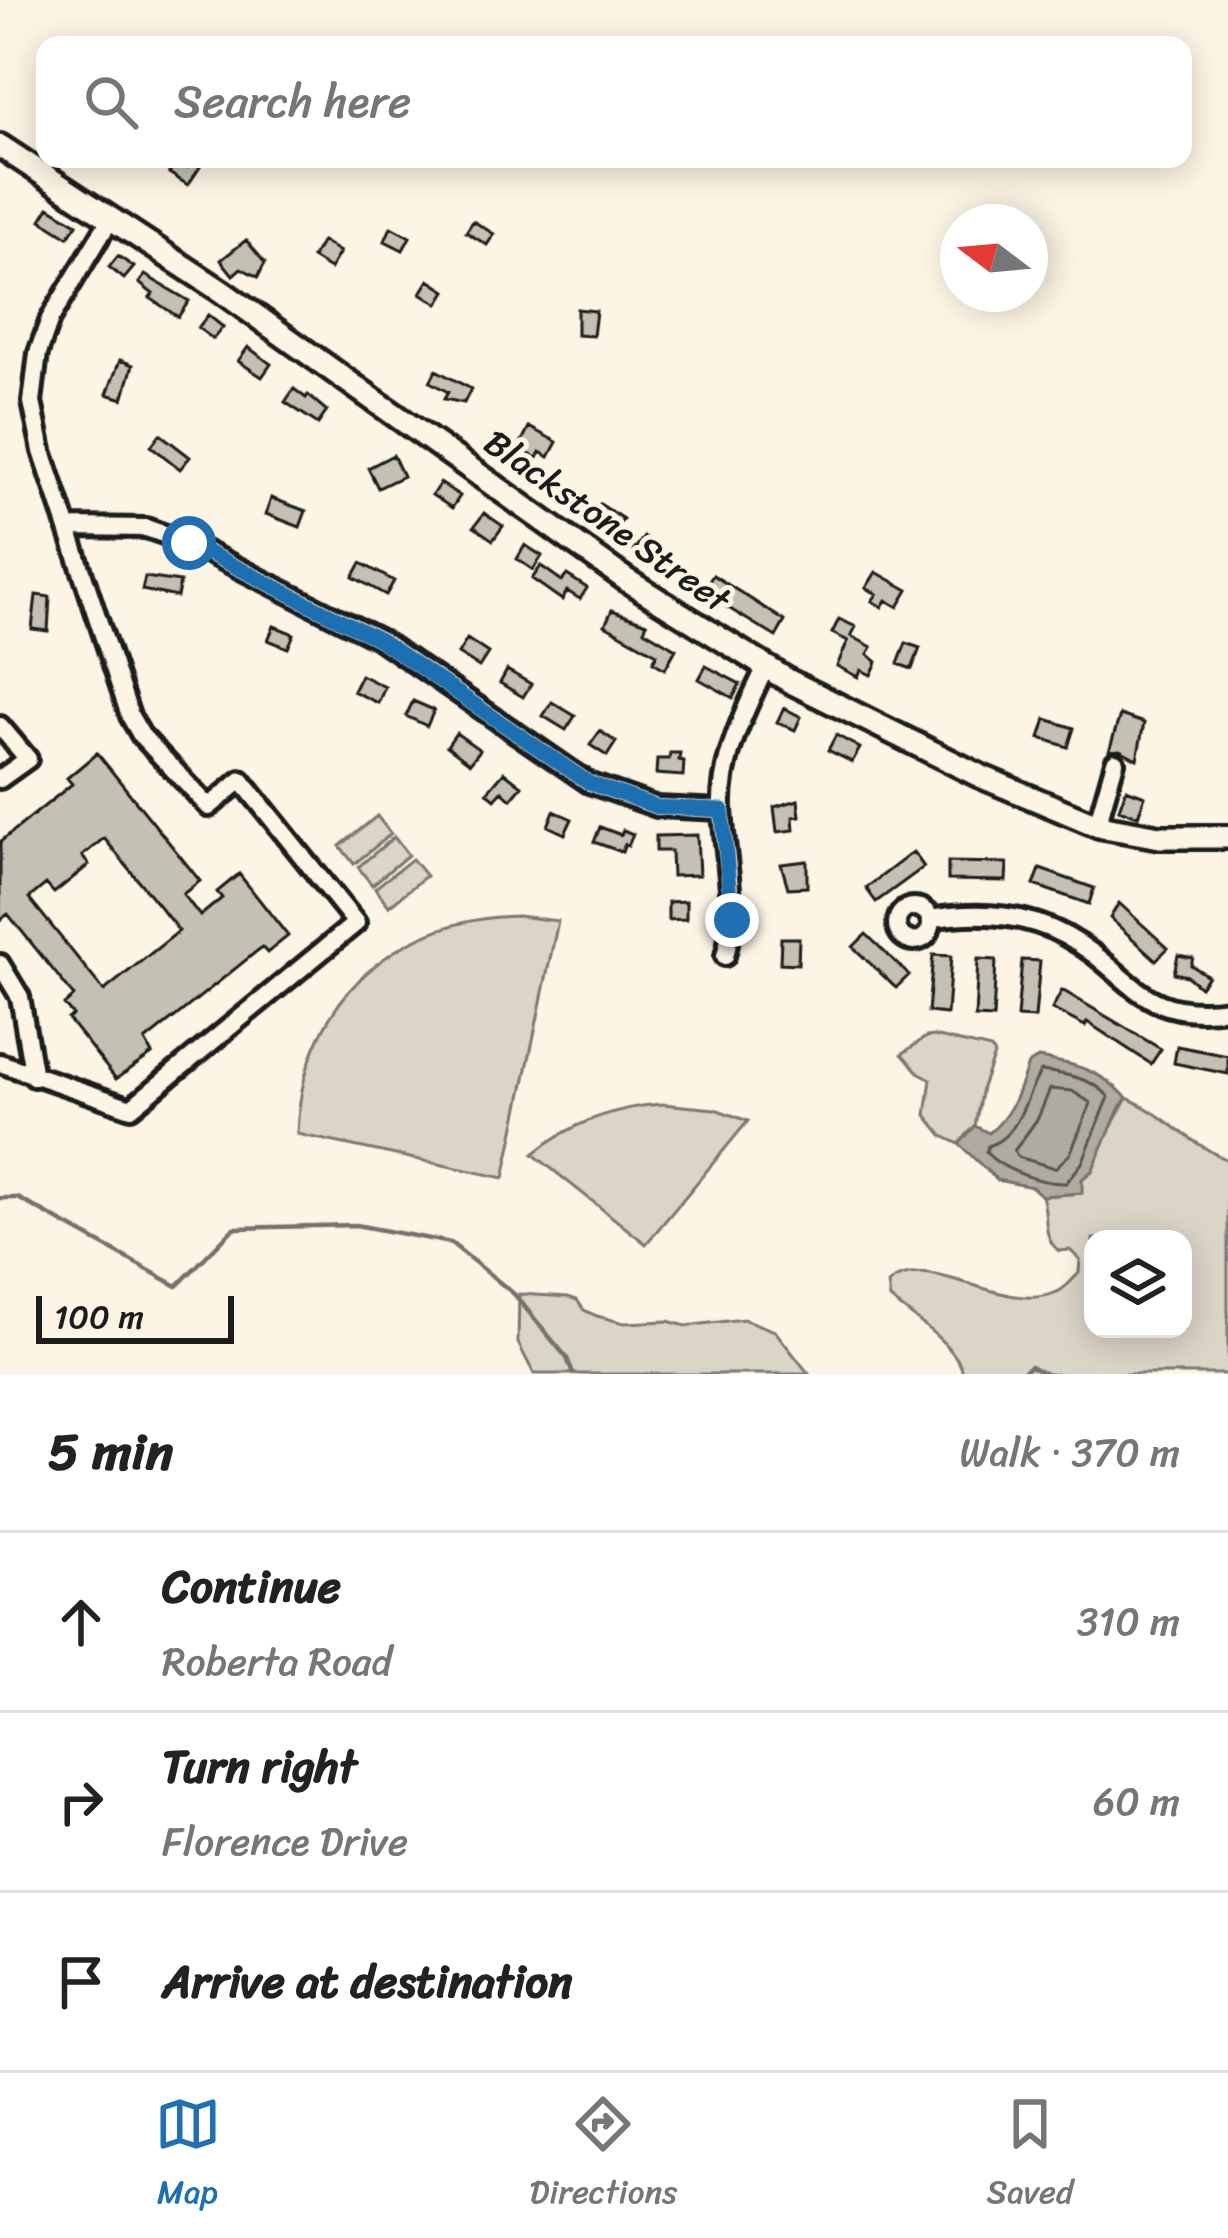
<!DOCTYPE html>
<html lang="en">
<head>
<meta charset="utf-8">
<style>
	body { margin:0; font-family:Sriracha,sans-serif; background:#f6f6f6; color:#222 }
	.controls { position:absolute; right:36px; bottom:36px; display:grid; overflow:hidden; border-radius:24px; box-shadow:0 6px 30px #0003 }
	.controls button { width:108px; height:108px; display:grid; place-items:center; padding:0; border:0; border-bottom:3px solid #e0e0e0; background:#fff; color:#222; font:60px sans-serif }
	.compass { position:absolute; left:940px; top:204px; width:108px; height:108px; border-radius:50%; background:#fff; box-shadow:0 6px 30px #0003; rotate:286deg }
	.scale { position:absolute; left:36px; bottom:30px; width:198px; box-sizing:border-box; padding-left:12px; border:6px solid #1c1c1c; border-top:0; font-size:33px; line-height:42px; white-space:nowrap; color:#1c1c1c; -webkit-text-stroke:9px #fcf5e5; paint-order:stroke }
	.stop { position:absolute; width:36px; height:36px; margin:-27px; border:9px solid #1f6fb2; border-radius:50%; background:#fff }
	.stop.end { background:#1f6fb2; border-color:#fff; box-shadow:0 3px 12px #0008 }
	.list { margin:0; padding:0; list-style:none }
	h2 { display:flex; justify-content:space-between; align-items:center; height:156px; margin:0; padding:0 48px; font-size:51px }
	h2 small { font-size:39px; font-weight:400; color:#767676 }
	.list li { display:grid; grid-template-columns:78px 1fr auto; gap:36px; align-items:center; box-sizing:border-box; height:180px; padding:0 48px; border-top:3px solid #e0e0e0 }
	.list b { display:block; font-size:45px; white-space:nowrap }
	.list p { margin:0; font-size:39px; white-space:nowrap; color:#767676 }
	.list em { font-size:39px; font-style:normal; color:#767676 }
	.icon { flex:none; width:66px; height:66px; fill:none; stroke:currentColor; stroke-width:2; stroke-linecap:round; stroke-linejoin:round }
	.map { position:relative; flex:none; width:1228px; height:1374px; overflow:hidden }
	.search { position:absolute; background:#fff; box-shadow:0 6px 30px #0003; left:36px; right:36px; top:36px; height:132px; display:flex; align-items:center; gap:30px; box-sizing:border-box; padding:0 42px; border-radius:24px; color:#767676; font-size:45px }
	.sheet { height:696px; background:#fff }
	nav { display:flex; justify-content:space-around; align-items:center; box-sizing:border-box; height:168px; border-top:3px solid #e0e0e0; background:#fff; font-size:33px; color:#767676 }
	nav a { display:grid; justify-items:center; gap:6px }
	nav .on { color:#1f6fb2 }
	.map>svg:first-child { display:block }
	.green { fill:#dbd5c8; stroke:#7c7872; stroke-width:3; fill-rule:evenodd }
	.water { fill:#b0aba1; stroke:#75726c; stroke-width:3 }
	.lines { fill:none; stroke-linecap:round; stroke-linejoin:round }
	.shore { stroke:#575551; stroke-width:3 }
	.stream { stroke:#75726c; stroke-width:4.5 }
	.building { fill:#c4c0b3; stroke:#1c1c1c; stroke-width:3; fill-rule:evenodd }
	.minor-casing { stroke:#1c1c1c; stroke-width:26 }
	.major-casing { stroke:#1c1c1c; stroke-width:30 }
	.minor { stroke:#fcf5e5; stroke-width:16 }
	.major { stroke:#fcf5e5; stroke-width:21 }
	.route { stroke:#1f6fb2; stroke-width:15 }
	.labels { text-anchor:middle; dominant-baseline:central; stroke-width:10; stroke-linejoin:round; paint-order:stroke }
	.street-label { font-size:36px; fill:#1c1c1c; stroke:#fcf5e5 }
</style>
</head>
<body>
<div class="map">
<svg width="1228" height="1374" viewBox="0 0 1228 1374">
	<rect width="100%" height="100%" fill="#fcf5e5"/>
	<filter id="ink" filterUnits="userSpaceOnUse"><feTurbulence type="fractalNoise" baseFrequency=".00833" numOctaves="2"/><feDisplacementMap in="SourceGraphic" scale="24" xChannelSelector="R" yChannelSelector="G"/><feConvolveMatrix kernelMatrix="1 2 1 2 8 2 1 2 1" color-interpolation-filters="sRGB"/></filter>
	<g filter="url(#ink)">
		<!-- green -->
		<path class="green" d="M377,816L391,834L354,864L340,846Z
			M394,837L408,855L372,885L358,867Z
			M412,859L426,876L389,906L375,888Z
			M518,916L558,921L504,1178L297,1134C301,1007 390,918 518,916Z
			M934,1036L991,1049L994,1055L982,1087L975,1126L959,1144L943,1136L926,1115L931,1079L918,1072L902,1054L926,1037Z
			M1127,1098C1164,1114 1190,1144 1228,1160V1374H963C960,1348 911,1316 890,1299L888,1284C927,1248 1005,1316 1057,1292C1065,1289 1073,1279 1079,1273L1080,1260L1070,1250L1059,1251C1041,1237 1049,1217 1042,1196L1081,1193L1082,1179ZM1093,1239H1183V1329H1093Z
			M662,1104L715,1109L748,1121L646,1244L533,1154C571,1123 613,1107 662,1104Z
			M519,1294L568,1297L577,1300L584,1310L597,1316L624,1323L668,1321L686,1326L743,1319L775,1331L809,1374H534L518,1343Z"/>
		<!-- water -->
		<path class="water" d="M1038,1058C1075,1064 1101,1070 1127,1098L1120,1107L1092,1171L1082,1179V1193L1042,1196L1032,1187L997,1180L959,1144L975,1126L989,1133C1012,1115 1019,1090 1028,1064Z"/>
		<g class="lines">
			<!-- shore -->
			<path class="shore" d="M1041,1071C1065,1074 1093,1078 1109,1097L1082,1163L1066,1183C1043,1184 1001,1170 986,1152L988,1146C1022,1134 1024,1097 1041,1071Z
				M1050,1089L1072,1091L1091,1103L1070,1154L1055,1168L1018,1157L1014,1151L1038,1118Z"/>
			<!-- stream -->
			<path class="stream" d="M0,1198H18L177,1286L234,1228L356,1225L451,1243L514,1294L567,1358L573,1374
				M1020,1374L1030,1366L1046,1374"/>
		</g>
		<!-- building -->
		<path class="building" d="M177,160L188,167L191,161L200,167L188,185L169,173Z
			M49,207L77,224L68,237L41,220Z
			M473,221L494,234L487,245L466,232Z
			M391,227L410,237L403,250L385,241Z
			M246,240L265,263L258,277L241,268L233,275L221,260Z
			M322,241L340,252L330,269L312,258Z
			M118,256L134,267L124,279L109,267Z
			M145,275L189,301L178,317L150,298L153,294L139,283Z
			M429,280L446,291L438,304L421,293Z
			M577,309L596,311L593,336L577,335Z
			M208,315L223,327L213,339L198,328Z
			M248,347L271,364L262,377L238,361Z
			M120,360L133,365L123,399L107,394Z
			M436,370L471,389L464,403L444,399L448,392L430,382Z
			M294,389L306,398L308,395L327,411L318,424L285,402Z
			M529,427L557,442L549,457L540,452L537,458L525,452L528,446L521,443Z
			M160,434L190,457L180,469L151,446Z
			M393,455L403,476L378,488L368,468Z
			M440,483L460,496L452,508L432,495Z
			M271,498L306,511L300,527L266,514Z
			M600,504L623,519L613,534L590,519Z
			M484,513L503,526L493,540L474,527Z
			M644,537L664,552L656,561L652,558L649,562L633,551Z
			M525,545L542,556L533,570L517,559Z
			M361,563L394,581L386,595L353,577Z
			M541,566L562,581L567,575L587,588L580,599L567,591L562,600L532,579Z
			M876,572L908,590L898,607L886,600L882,607L872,601L877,594L866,588Z
			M713,575L785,621L776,637L702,592Z
			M145,577L180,582L177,597L142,590Z
			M36,595L50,597L48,631L32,629Z
			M612,610L647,623L644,630L676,649L665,669L653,662L657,654L605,625Z
			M839,619L856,627L851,636L872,647L868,654L877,662L871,675L861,670L858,677L837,666L848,641L832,633Z
			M274,626L294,634L288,648L268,640Z
			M467,639L488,653L479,667L458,654Z
			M906,643L920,648L912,669L898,664Z
			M706,666L740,684L733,698L699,679Z
			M507,670L531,684L523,697L500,683Z
			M361,675L385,687L378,703L353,691Z
			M413,701L434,710L427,726L406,716Z
			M552,702L575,716L566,730L543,716Z
			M784,708L801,717L795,730L777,722Z
			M1120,715L1144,723L1137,759L1120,750L1109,751Z
			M1046,719L1074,728L1068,747L1040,738Z
			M600,731L616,742L607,756L590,745Z
			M456,733L480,750L470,763L447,746Z
			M836,735L860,748L852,762L828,750Z
			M97,753L200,881L183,894L200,916L222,898L217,892L239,874L288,936L267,953L262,947L145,1041L152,1054L116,1079L68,1019L73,1015L64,1005L74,996L8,914L0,920V842L72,784L67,778ZM104,838L179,931L104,991L29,898L46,884L54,893L89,865L82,856Z
			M670,753H680L679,760L684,761L683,776L656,774L657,759H669Z
			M504,772L522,786L511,799L502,791L495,799L487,792Z
			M1126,789L1145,796L1138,816L1119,809Z
			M798,800L800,816L793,817L794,830L777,832L774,807Z
			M554,811L572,819L565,834L548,826Z
			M600,827L621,835L623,830L633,834L628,846L625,844L622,852L594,842Z
			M697,835L699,875L672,876L671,851H656V836Z
			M913,852L924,867L876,902L866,888Z
			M807,861V887L788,888L781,864Z
			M948,862L1007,863L1006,881L948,880Z
			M1040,869L1094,888L1089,904L1034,885Z
			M686,901V919L668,920V902Z
			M1119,903L1168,948L1156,960L1110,918Z
			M866,934L909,975L896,988L853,947Z
			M781,938H799L798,964L780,963Z
			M933,955L951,956L947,1014L928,1012Z
			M1178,955L1193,958L1191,965L1208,976L1200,987L1187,976L1174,973Z
			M978,959L996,960L993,1018L975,1017Z
			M1022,960L1040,961L1035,1018L1017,1017Z
			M1062,990L1161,1049L1151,1064L1087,1022L1085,1026L1052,1009Z
			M1177,1046L1228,1056V1074L1174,1063Z"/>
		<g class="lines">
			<defs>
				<path id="minor" d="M69,527L146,528L189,543L381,640L589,783L657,807L722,810
					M0,726L28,759L0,779
					M1097,825L1115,762
					M897 924a17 17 0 1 1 34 0a17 17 0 1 1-34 0Z
					M930,919C976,911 1024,913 1066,936C1132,972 1139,1022 1228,1009
					M725,956C739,907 724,857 722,808C720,761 745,709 766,667
					M0,964L20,997L34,1077
					M0,1063L131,1108L356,923L241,780L209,807L141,735L130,716L42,451L32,402L38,353L50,319L111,218"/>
				<path id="major" d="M0,146L221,291L628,581L789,681L980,776L1099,826L1160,837H1228"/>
			</defs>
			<!-- minor casing -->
			<use href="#minor" class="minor-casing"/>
			<!-- major casing -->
			<use href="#major" class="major-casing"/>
			<!-- minor -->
			<use href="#minor" class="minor"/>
			<!-- major -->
			<use href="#major" class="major"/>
		</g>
	</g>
	<g class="lines" filter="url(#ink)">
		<!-- route -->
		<path class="route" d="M189,543L380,640L589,783L657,807L722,810L732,920"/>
	</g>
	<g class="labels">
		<!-- street labels -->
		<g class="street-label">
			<text transform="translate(607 521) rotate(35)">Blackstone Street</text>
		</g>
	</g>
</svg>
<div class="controls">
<button><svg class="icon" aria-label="layers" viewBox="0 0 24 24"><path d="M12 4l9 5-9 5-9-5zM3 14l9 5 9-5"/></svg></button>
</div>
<svg class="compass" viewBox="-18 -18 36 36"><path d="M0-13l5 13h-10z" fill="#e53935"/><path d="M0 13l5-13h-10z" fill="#767676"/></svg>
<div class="scale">100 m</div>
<div class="stop" style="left:189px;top:543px"></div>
<div class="stop end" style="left:732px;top:920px"></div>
<div class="search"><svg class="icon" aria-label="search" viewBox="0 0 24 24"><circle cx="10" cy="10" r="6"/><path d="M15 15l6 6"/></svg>Search here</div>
</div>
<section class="sheet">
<h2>5 min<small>Walk · 370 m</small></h2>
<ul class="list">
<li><svg class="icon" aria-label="ahead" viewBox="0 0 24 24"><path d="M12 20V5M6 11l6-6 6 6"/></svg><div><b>Continue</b><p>Roberta Road</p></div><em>310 m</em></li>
<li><svg class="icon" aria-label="right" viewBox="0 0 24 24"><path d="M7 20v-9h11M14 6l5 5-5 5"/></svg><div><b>Turn right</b><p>Florence Drive</p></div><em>60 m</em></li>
<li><svg class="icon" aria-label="arrive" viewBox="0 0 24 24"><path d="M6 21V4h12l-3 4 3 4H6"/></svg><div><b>Arrive at destination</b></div></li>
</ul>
</section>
<nav>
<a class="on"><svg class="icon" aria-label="map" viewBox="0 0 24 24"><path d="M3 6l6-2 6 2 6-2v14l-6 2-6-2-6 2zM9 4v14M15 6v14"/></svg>Map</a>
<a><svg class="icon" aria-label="directions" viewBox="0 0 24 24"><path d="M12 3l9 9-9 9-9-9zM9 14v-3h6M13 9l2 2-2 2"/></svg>Directions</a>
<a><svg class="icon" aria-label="saved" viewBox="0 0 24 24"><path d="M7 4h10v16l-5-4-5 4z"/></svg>Saved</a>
</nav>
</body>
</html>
